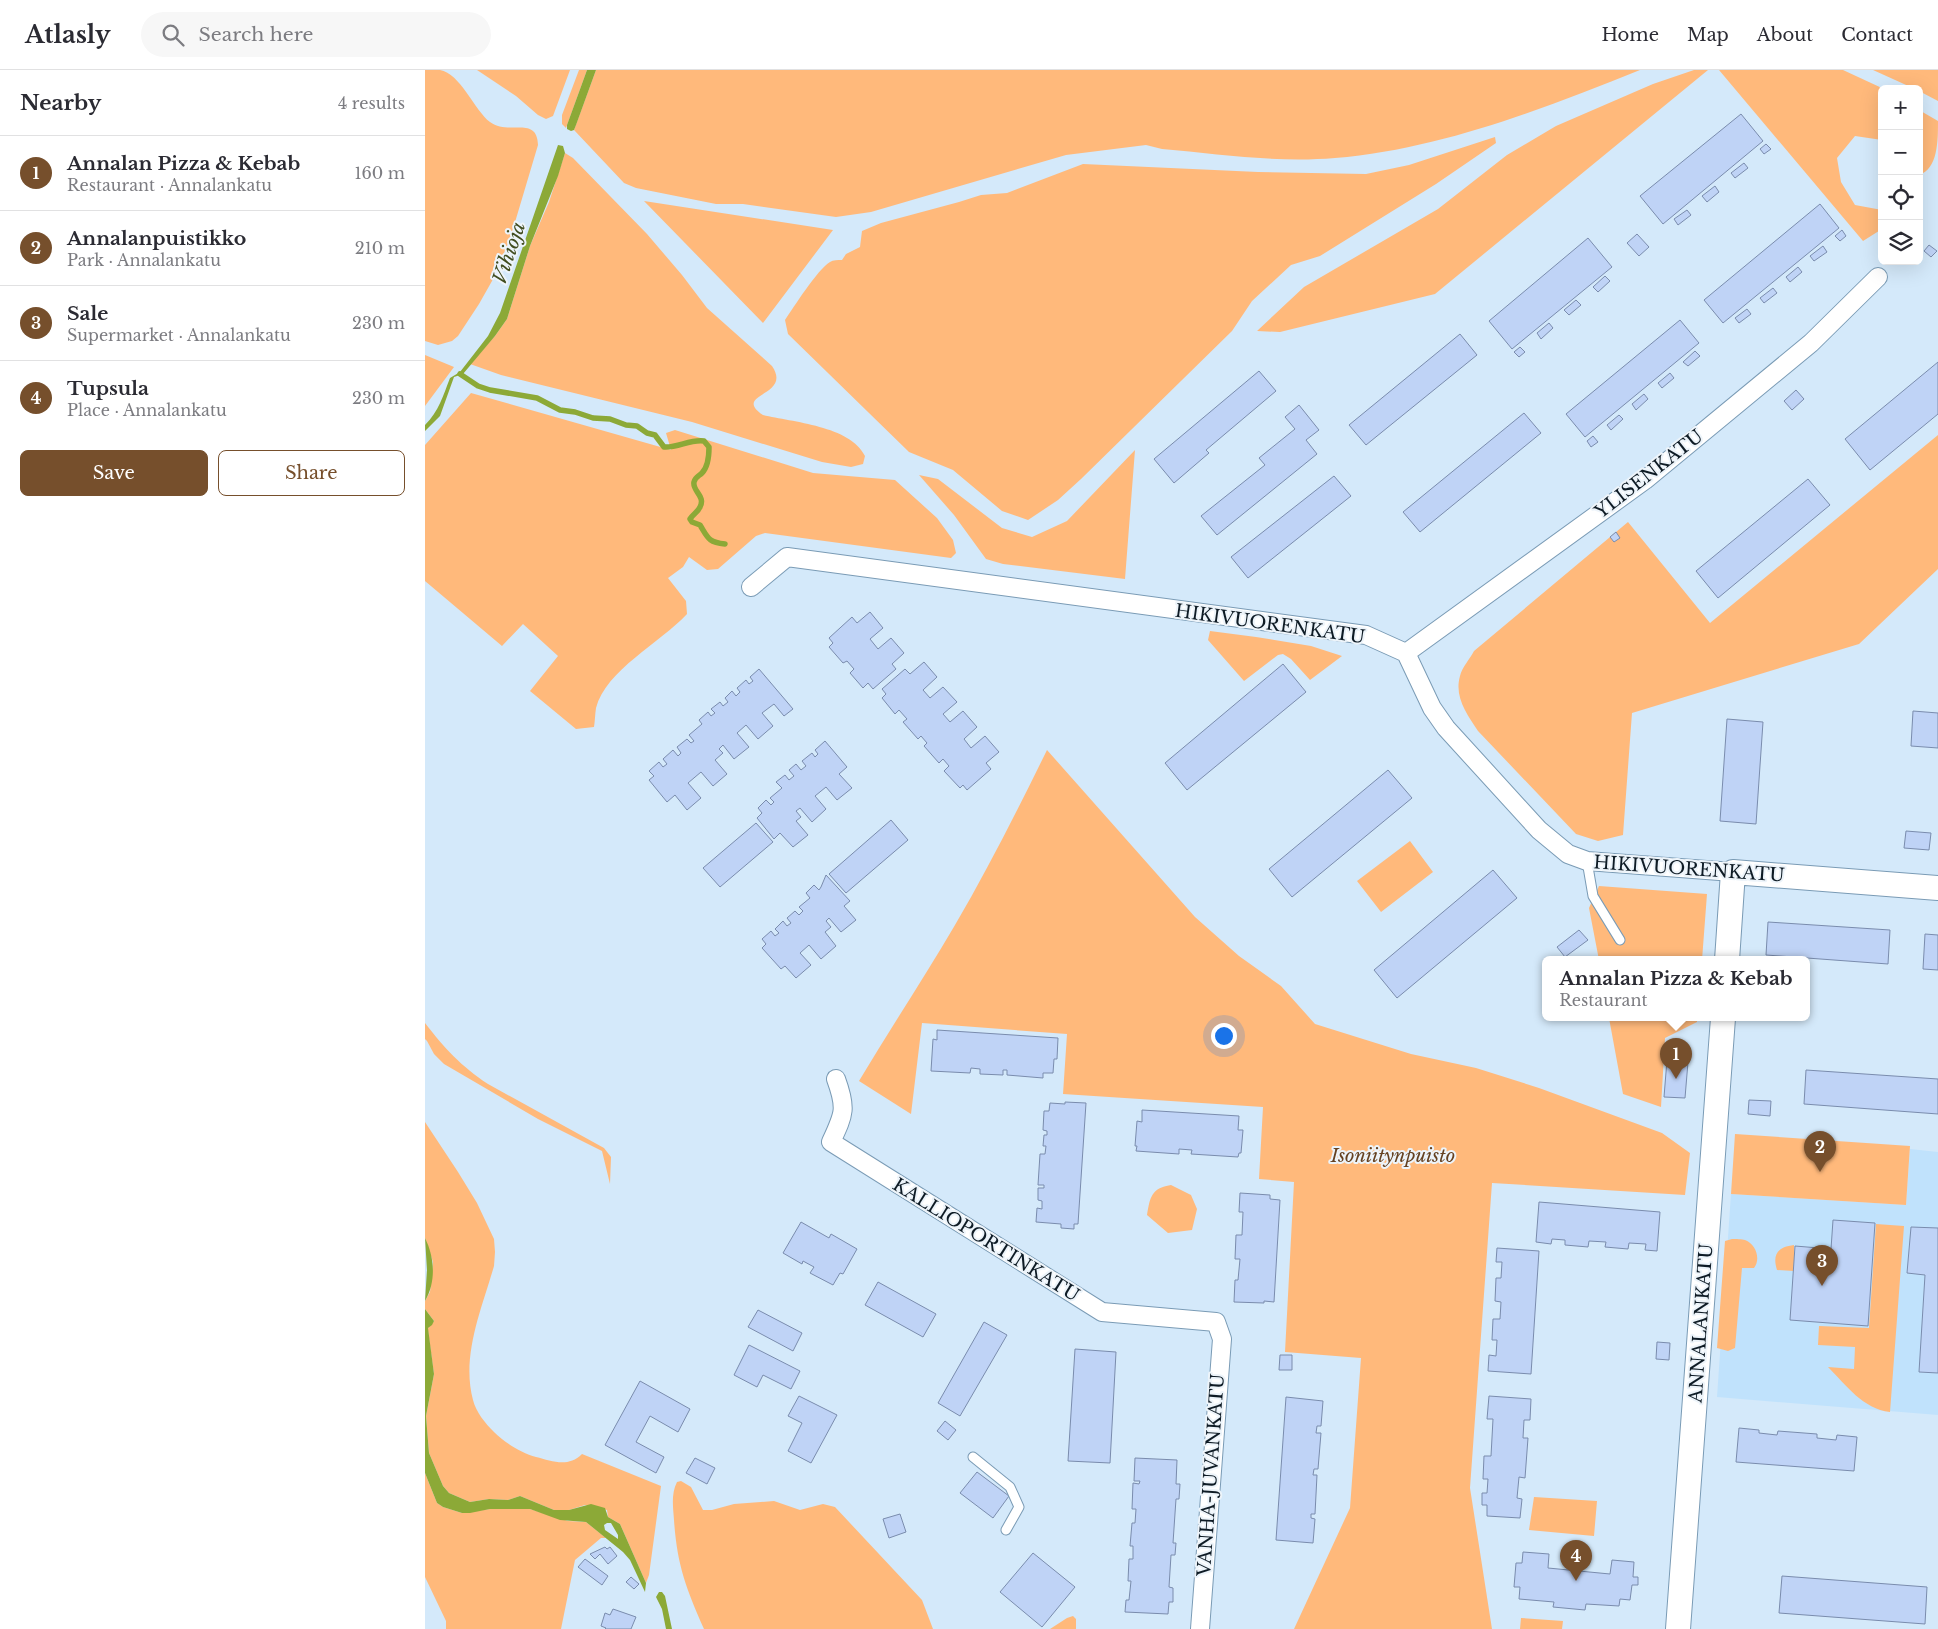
<!DOCTYPE html>
<html lang="en">
<head>
<meta charset="utf-8">
<style>
	body { margin:0; font-family:"Libre Baskerville",serif; background:#f7f7f7; color:#2b2b33 }
	.controls { position:absolute; right:15px; top:15px; display:grid; overflow:hidden; border-radius:8px; box-shadow:0 5px 20px #0002 }
	.controls button { width:45px; height:45px; display:grid; place-items:center; padding:0; border:0; border-bottom:1px solid #e1e1e2; background:#fff; color:#2b2b33; font:25px sans-serif }
	.you { position:absolute; left:798px; top:965px; width:18px; height:18px; margin:-12px; border:4px solid #fff; border-radius:50%; background:#1a73e8; box-shadow:0 0 0 8px #1a73e833 }
	.badge { display:grid; place-items:center; width:32px; height:32px; border-radius:50%; background:#764f2c; color:#fff; font-size:16px; font-weight:700 }
	.pin { position:absolute; translate:-50% -41px; filter:drop-shadow(0 1px 2px #0008) }
	.pin::after { content:''; position:absolute; top:26px; width:18px; height:15px; background:inherit; clip-path:polygon(0 0,100% 0,50% 100%) }
	.popup { position:absolute; left:1117px; top:886px; width:268px; height:65px; box-sizing:border-box; display:grid; place-content:center; border-radius:8px; background:#fff; filter:drop-shadow(0 1px 4px #0005); font-size:16px; white-space:nowrap; color:#7c7c81 }
	.popup b { font-size:19px; color:#2b2b33 }
	.popup::after { content:''; position:absolute; left:50%; top:100%; margin-left:-10px; border:10px solid transparent; border-top-color:#fff }
	.list { margin:0; padding:0; list-style:none }
	h2 { display:flex; justify-content:space-between; align-items:center; height:65px; margin:0; padding:0 20px; font-size:21px }
	h2 small { font-size:16px; font-weight:400; color:#7c7c81 }
	.list li { display:grid; grid-template-columns:32px 1fr auto; gap:15px; align-items:center; box-sizing:border-box; height:75px; padding:0 20px; border-top:1px solid #e1e1e2 }
	.list b { display:block; font-size:19px; white-space:nowrap }
	.list p { margin:0; font-size:16px; white-space:nowrap; color:#7c7c81 }
	.list em { font-size:16px; font-style:normal; color:#7c7c81 }
	.actions { display:flex; gap:10px; padding:15px 20px }
	.actions a { flex:1; padding:11px 0; border:1px solid #764f2c; border-radius:8px; text-align:center; font-size:18px; color:#764f2c }
	.actions .main { background:#764f2c; color:#fff }
	.icon { flex:none; width:28px; height:28px; fill:none; stroke:currentColor; stroke-width:2; stroke-linecap:round; stroke-linejoin:round }
	.map { position:relative; flex:none; width:1513px; height:1559px; overflow:hidden }
	header { display:flex; align-items:center; gap:30px; box-sizing:border-box; height:70px; padding:0 25px; background:#fff; border-bottom:1px solid #e1e1e2 }
	header strong { font-size:24px }
	nav { display:flex; gap:28px; margin-inline-start:auto; font-size:18px }
	.search { width:350px; height:45px; background:#f7f7f7; display:flex; align-items:center; gap:12px; box-sizing:border-box; padding:0 18px; border-radius:28px; color:#7c7c81; font-size:19px }
	main { display:flex }
	aside { flex:1; background:#fff }
	.map>svg:first-child { display:block }
	.built { fill:#c0e2fc }
	.green { fill:#ffb97b }
	.water { fill:#8ca937; fill-rule:evenodd }
	.lines { fill:none; stroke-linecap:round; stroke-linejoin:round }
	.stream { stroke:#8ca937; stroke-width:5.5 }
	.building { fill:#bfd3f6; stroke:#7a8cad }
	.lane-casing { stroke:#7a9bb5; stroke-width:11 }
	.street-casing { stroke:#7a9bb5; stroke-width:20 }
	.secondary-casing { stroke:#7a9bb5; stroke-width:26 }
	.lane { stroke:#fff; stroke-width:9 }
	.street { stroke:#fff; stroke-width:18 }
	.secondary { stroke:#fff; stroke-width:24 }
	.labels { text-anchor:middle; dominant-baseline:central; stroke-width:4; stroke-linejoin:round; paint-order:stroke }
	.street-label { font-size:18px; fill:#0e1b25; stroke:#edf4fa }
	.park-label { font-size:18px; font-style:italic; fill:#654120; stroke:#edf4fa }
	.water-label { font-size:19px; font-style:italic; fill:#414d20; stroke:#edf4fa }
</style>
</head>
<body>
<header>
<strong>Atlasly</strong>
<div class="search"><svg class="icon" aria-label="search" viewBox="0 0 24 24"><circle cx="10" cy="10" r="6"/><path d="M15 15l6 6"/></svg>Search here</div>
<nav><a>Home</a><a>Map</a><a>About</a><a>Contact</a></nav>
</header>
<main>
<aside>
<h2>Nearby<small>4 results</small></h2>
<ul class="list">
<li><span class="badge">1</span><div><b>Annalan Pizza &amp; Kebab</b><p>Restaurant · Annalankatu</p></div><em>160 m</em></li>
<li><span class="badge">2</span><div><b>Annalanpuistikko</b><p>Park · Annalankatu</p></div><em>210 m</em></li>
<li><span class="badge">3</span><div><b>Sale</b><p>Supermarket · Annalankatu</p></div><em>230 m</em></li>
<li><span class="badge">4</span><div><b>Tupsula</b><p>Place · Annalankatu</p></div><em>230 m</em></li>
</ul>
<div class="actions"><a class="main">Save</a><a>Share</a></div>
</aside>
<div class="map">
<svg width="1513" height="1559" viewBox="0 0 1513 1559">
	<rect width="100%" height="100%" fill="#d4e9fa"/>
	<!-- built -->
	<path class="built" d="M1485,1079L1513,1082V1345L1292,1327L1306,1124L1481,1135Z"/>
	<!-- green -->
	<path class="green" d="M0,0C5,0 11,0 15,0C35,3 50,41 65,52C84,66 112,45 113,75L85,169L67,211L54,234L33,266L27,271L13,275L0,271Z
		M52,0H145L128,46L121,49L113,45L91,26Z
		M154,0H162L141,58L137,54V45Z
		M171,0H1215C1117,39 1016,79 910,88C852,93 794,84 737,79L721,75L641,85L446,142L411,147L318,134H291L211,118L199,113L149,60Z
		M1269,0H1283L1010,224L855,262L832,261L879,217L1013,139L1082,85L1131,56L1228,14Z
		M1294,0H1418L1459,19H1457V70L1430,66L1412,88L1416,112L1430,135L1457,140V159L1438,171Z
		M1448,0H1513V31L1494,21V19H1490Z
		M1494,40L1513,51C1513,71 1513,99 1494,105Z
		M1070,67L1071,73L1011,114L895,186L866,195L827,231L807,261L656,409L633,430L603,450L577,441L528,400L484,382L363,264L360,250C369,237 392,200 405,192C408,190 413,190 417,190L421,184L435,177L437,161L456,153L534,132L556,125L582,123L658,94L833,102L941,104L984,95Z
		M140,83L148,88L222,164L257,205L282,238L347,296C368,327 306,323 338,345C367,352 426,356 440,386L438,394L426,397L397,392L267,352L76,305L45,294L70,266L82,249L105,176L124,132Z
		M219,131L408,160L338,253Z
		M0,285L29,297L0,336Z
		M46,323L246,380L241,363L250,360L388,403L470,410L512,448L528,470L531,483L526,488L340,463L331,466L293,499L282,500L264,487L258,497L243,508L261,531L262,544C235,573 181,600 171,638C170,644 170,651 169,657L151,659L105,621L133,586L98,554L77,576L0,511V375Z
		M1513,365V499L1434,574L1207,643L1198,765L1173,771L1151,764L1053,661C1042,644 1029,627 1035,606C1037,597 1045,589 1049,581L1203,452L1285,553Z
		M710,380L700,509L578,494L561,489L529,445L494,405L513,409L577,458L607,467L642,451Z
		M785,561L831,567L886,576L917,586L885,610L866,589L858,584L853,585L819,611L783,570Z
		M622,680L770,847L814,886L856,916L890,954L986,984L1051,998L1114,1018L1237,1063L1265,1083L1260,1125L1067,1113L1045,1418L1067,1559H869L925,1438L936,1288L860,1282L869,1112L834,1109L838,1037L638,1024L642,964L497,953L486,1044L434,1011C465,959 499,908 530,855C563,799 593,739 622,680Z
		M985,771L1008,802L956,842L932,811Z
		M1174,816L1282,824L1277,890H1174L1164,838Z
		M1184,948H1272V952L1240,968L1236,1037L1198,1024Z
		M0,953C20,979 36,996 63,1014L179,1078L186,1087L185,1114L177,1081L113,1049L19,994L9,984L2,971L0,969Z
		M0,1052L33,1102L52,1133L69,1169L70,1182L69,1196C57,1238 36,1286 48,1330C51,1342 60,1353 69,1362C79,1372 96,1383 111,1387C127,1391 143,1398 157,1384L236,1416L224,1505L221,1513L195,1454L183,1447L182,1440L160,1435L144,1440H129L95,1426L83,1430L64,1429L45,1432L24,1423L18,1416L4,1383L1,1346L9,1304L3,1261V1258L9,1251L0,1239V1231L5,1222L8,1192L0,1168Z
		M1310,1064L1485,1076L1481,1135L1306,1124Z
		M746,1115L766,1125L772,1139L767,1160L743,1163L722,1145C725,1128 726,1118 746,1115Z
		M1451,1154L1479,1156L1465,1342C1438,1339 1421,1315 1403,1297L1429,1299L1430,1277L1393,1275L1394,1256L1444,1258Z
		M1307,1169C1311,1169 1317,1169 1320,1170C1331,1174 1336,1189 1329,1198H1317L1310,1278L1303,1281L1292,1278L1300,1171Z
		M1369,1175V1201L1352,1200C1347,1184 1353,1177 1369,1175Z
		M0,1403L12,1433L18,1437L37,1443L65,1439H105L143,1451L161,1452L181,1468H176L150,1490L136,1559H21V1551L0,1507Z
		M256,1411L266,1417L278,1440H287L309,1434L349,1431L375,1440L398,1434L410,1437L497,1530L508,1559H279C261,1518 252,1495 249,1450C248,1436 246,1424 252,1412Z
		M1109,1427L1172,1431L1169,1466L1104,1460Z
		M648,1546L651,1549V1559H625L642,1548Z
		M1096,1548L1138,1551L1137,1559H1095Z"/>
	<!-- water -->
	<path class="water" d="M162,0H171L151,55L149,60L146,61L142,59V55Z
		M133,75L138,76L140,83L133,106L105,176L82,249L70,266L38,304L29,307L15,346L0,361V355C14,341 18,326 25,308L35,302L63,266L75,243Z
		M0,1168C10,1188 11,1212 0,1231L2,1200Z
		M0,1239L9,1251L7,1255L3,1258L9,1304L1,1346L4,1383L18,1416L24,1423L45,1432L64,1429L83,1430L95,1426L129,1440H144L166,1434L180,1438L183,1447L195,1454L221,1513L220,1522L205,1490L198,1482L161,1452L135,1450L105,1439H65L45,1443H37L18,1437L12,1433L0,1403ZM182,1453H186L193,1465V1469L180,1460L179,1455Z
		M234,1522H237L240,1526L247,1559H241L237,1539L231,1527Z"/>
	<g class="lines">
		<!-- stream -->
		<path class="stream" d="M35,304L53,316L65,320L112,328L135,340L150,342L168,348L185,349L201,355L212,356L222,363L230,365L239,377C253,378 265,369 279,371L284,377C284,385 283,397 277,403C274,406 270,407 269,412C267,421 281,426 275,437C273,442 268,444 265,449L267,452L275,455C283,468 283,472 300,474"/>
	</g>
	<!-- building -->
	<path class="building" d="M1316,44L1338,71L1238,154L1215,126Z
		M1341,74L1346,79L1339,84L1335,79Z
		M1319,93L1323,98L1310,108L1306,103Z
		M1290,116L1294,122L1282,132L1277,126Z
		M1395,134L1414,158L1298,253L1279,230Z
		M1262,140L1266,145L1253,155L1249,149Z
		M1417,160L1421,166L1415,171L1410,166Z
		M1212,164L1224,177L1214,186L1202,173Z
		M1163,168L1187,197L1087,279L1064,251Z
		M1504,175L1512,181L1506,187L1499,181Z
		M1398,176L1402,182L1389,191L1385,186Z
		M1373,197L1377,202L1365,212L1361,207Z
		M1180,206L1185,211L1173,222L1168,217Z
		M1348,218L1352,223L1339,233L1335,228Z
		M1151,230L1156,235L1144,245L1139,240Z
		M1322,239L1326,244L1314,253L1310,248Z
		M1255,250L1274,273L1160,367L1141,344Z
		M1124,253L1128,258L1116,269L1112,263Z
		M1035,264L1052,285L941,375L924,355Z
		M1095,277L1100,282L1094,287L1089,282Z
		M1270,281L1275,286L1263,296L1258,292Z
		M1513,292V344L1445,400L1420,369Z
		M834,301L851,321L781,380L784,383L749,413L729,389Z
		M1245,303L1249,308L1237,318L1233,313Z
		M1371,320L1379,329L1367,340L1359,331Z
		M1219,324L1223,329L1211,340L1207,334Z
		M874,335L894,360L881,370L892,384L792,465L776,446L840,395L834,388L870,359L860,347Z
		M1099,343L1116,363L995,462L978,442Z
		M1194,345L1198,349L1186,360L1182,355Z
		M1168,366L1173,372L1166,377L1162,371Z
		M909,406L926,426L823,508L806,487Z
		M1383,409L1405,435L1293,528L1271,501Z
		M1191,462L1195,468L1189,472L1185,467Z
		M445,542L458,558L445,569L453,579L466,568L479,583L467,594L471,599L448,619L443,613L438,618L425,603L429,599L422,591L418,593L404,577L408,573L404,568L427,547L432,553Z
		M499,592L512,607L498,620L505,628L518,617L532,632L518,644L525,652L538,641L552,657L539,669L546,678L560,666L574,682L561,693L566,699L542,720L538,715L535,718L519,701L524,696L518,689L514,693L499,676L502,673L496,666L493,669L478,652L482,649L474,640L470,644L457,628L461,624L457,619L480,599L485,604Z
		M858,594L881,622L762,720L740,693Z
		M334,599L368,639L359,646L349,634L337,643L348,656L333,669L321,655L312,663L324,677L309,689L298,675L294,679L298,683L290,690L302,704L288,716L276,702L263,713L276,728L262,740L250,725L242,732L224,710L229,706L224,701L234,692L238,697L242,694L238,689L248,680L253,686L256,683L252,677L262,669L266,673L269,671L264,665L277,654L274,650L283,642L286,646L290,643L286,639L295,632L298,636L303,632L300,628L307,621L311,626L315,622L312,618L321,610L324,614L328,611L325,607Z
		M1488,641L1513,643V678L1486,676Z
		M1302,649L1338,652L1331,754L1295,751Z
		M400,671L422,697L414,704L427,718L412,730L401,717L390,726L401,739L387,752L375,738L371,741L376,747L371,751L383,765L368,777L355,763L349,769L332,748L337,743L333,738L341,730L346,735L349,732L345,728L357,718L351,712L360,705L364,710L369,706L364,700L371,694L376,700L381,696L377,691L387,683L390,687L393,684L390,680Z
		M963,700L987,728L867,827L844,799Z
		M466,750L483,770L421,823L404,804Z
		M331,753L348,772L295,817L278,798Z
		M1481,761L1506,763L1504,780L1479,778Z
		M1068,800L1092,828L972,928L949,900Z
		M401,805L425,831L419,836L431,850L416,862L404,848L401,851L406,857L400,862L411,876L396,889L384,875L375,883L386,895L371,908L360,896L356,899L337,878L341,874L337,869L346,861L350,866L354,863L350,859L358,851L362,856L366,853L362,848L370,841L374,845L378,841L374,837L385,828L381,823L389,815L394,820L396,817Z
		M1343,852L1465,860L1463,894L1341,885Z
		M1154,860L1163,870L1140,887L1132,877Z
		M1500,864L1513,865V900L1498,899Z
		M512,960L633,968L632,989H629L628,1003H618V1008L582,1005V1000H578V1005L555,1004V999L546,998L545,1003L506,1001L508,969L512,970Z
		M1242,990L1263,992L1260,1028L1239,1027Z
		M1381,1000L1513,1009V1044L1379,1034Z
		M1324,1030L1346,1031L1345,1046L1323,1044Z
		M640,1032L661,1033L653,1154H649V1159L636,1158V1154L611,1152L612,1138L617,1139V1131L613,1130V1118H619V1115H613L615,1084H620L621,1076H618L619,1065H622V1061L618,1060L619,1041H624L625,1033L640,1034Z
		M717,1040L814,1046L813,1060H818L816,1083H814L813,1087L766,1084L767,1080L754,1079V1084L711,1081L712,1076H710L712,1051L717,1052Z
		M815,1123L845,1125V1129L855,1130L849,1232L839,1231V1233L809,1232L810,1210H813L815,1189H810L811,1165H817L818,1142H814Z
		M1114,1132L1235,1142L1232,1181L1220,1180L1221,1174L1204,1173L1203,1179L1180,1177L1181,1172L1164,1171L1163,1177L1140,1175V1170L1127,1169L1126,1174L1111,1172Z
		M1408,1150L1450,1153L1443,1256L1365,1250L1370,1176L1406,1179Z
		M376,1152L404,1168L406,1164L432,1179L418,1204L415,1203L408,1215L385,1203L389,1197L378,1191L377,1194L358,1183Z
		M1486,1157L1513,1158V1303L1494,1302L1500,1205L1482,1203Z
		M1072,1178L1114,1181L1106,1304L1063,1301L1064,1285L1071,1286L1072,1270H1067L1068,1249H1075L1076,1232L1070,1231L1071,1208H1076L1077,1192H1071Z
		M453,1212L511,1244L498,1267L440,1235Z
		M333,1240L377,1263L368,1281L323,1257Z
		M559,1252L582,1265L535,1346L513,1333Z
		M1232,1272L1245,1273L1244,1290L1231,1289Z
		M324,1275L375,1301L366,1319L338,1305L332,1317L309,1305Z
		M650,1279L691,1282L685,1393L643,1391Z
		M855,1285H867V1300H854Z
		M215,1311L265,1339L253,1362L225,1346L211,1372L239,1387L231,1403L180,1375Z
		M374,1326L412,1345L386,1393L363,1381L377,1353L363,1346Z
		M1064,1326L1106,1329L1105,1350H1099L1098,1368H1103L1100,1408L1094,1407L1092,1428L1097,1429L1095,1448L1062,1446V1435H1057V1423H1062L1063,1409H1058L1059,1386H1066L1068,1349H1062Z
		M861,1327L898,1331L896,1356H892L891,1363H896L893,1399H889L888,1405H892L890,1444H886V1448L890,1449L888,1473L851,1470Z
		M520,1351L531,1360L523,1370L512,1361Z
		M1314,1358L1334,1360V1363L1352,1365L1353,1361L1392,1364V1368L1411,1370L1412,1365L1432,1367L1429,1401L1311,1392Z
		M270,1388L290,1398L282,1414L261,1403Z
		M710,1388L752,1390L751,1414H755L754,1429H751L748,1473H751L750,1485H746L744,1517L748,1518V1532H744L743,1544L700,1542L701,1530H704L706,1511H703L704,1489H708V1476H705L707,1453H710L711,1439H707L708,1413L714,1414L715,1411H709Z
		M552,1402L584,1426L568,1448L535,1423Z
		M475,1444L481,1462L464,1468L458,1449Z
		M180,1477L182,1479L185,1477L192,1486L183,1494L175,1484L170,1489L165,1484Z
		M1098,1482L1124,1484L1123,1498L1185,1504L1187,1490L1209,1492L1208,1507H1213V1515H1207L1205,1530L1195,1529L1194,1536L1161,1534L1160,1540L1128,1537L1129,1532L1094,1529L1095,1517H1089L1091,1493H1097Z
		M608,1483L650,1517L617,1557L575,1522Z
		M160,1489L183,1506L177,1515L153,1497Z
		M1357,1506L1502,1517L1500,1554L1354,1543Z
		M206,1507L214,1514L209,1519L201,1512Z
		M188,1539L211,1547L206,1559H180L181,1558L176,1556L180,1543L185,1545Z"/>
	<g class="lines">
		<defs>
			<path id="lane" d="M1162,791L1168,826L1195,870
				M548,1387L585,1417L594,1437L581,1460"/>
			<path id="street" d="M326,517L362,487L941,565L981,583L1007,638L1021,658L1114,760L1143,784L1162,791L1308,802
				M981,583L1220,410L1386,273L1453,207
				M411,1009C422,1039 419,1044 406,1072L677,1242L791,1252L797,1269L775,1559"/>
			<path id="secondary" d="M1302,890L1308,802L1513,818
				M1253,1559L1298,948"/>
		</defs>
		<!-- lane casing -->
		<use href="#lane" class="lane-casing"/>
		<!-- street casing -->
		<use href="#street" class="street-casing"/>
		<!-- secondary casing -->
		<use href="#secondary" class="secondary-casing"/>
		<!-- lane -->
		<use href="#lane" class="lane"/>
		<!-- street -->
		<use href="#street" class="street"/>
		<!-- secondary -->
		<use href="#secondary" class="secondary"/>
	</g>
	<g class="labels">
		<!-- street labels -->
		<g class="street-label">
			<text transform="translate(1224 404) rotate(-38)">YLISENKATU</text>
			<text transform="translate(845 554) rotate(8)">HIKIVUORENKATU</text>
			<text transform="translate(1264 799) rotate(4)">HIKIVUORENKATU</text>
			<text transform="translate(561 1170) rotate(32)">KALLIOPORTINKATU</text>
			<text transform="translate(1276 1253) rotate(-86)">ANNALANKATU</text>
			<text transform="translate(786 1405) rotate(-86)">VANHA-JUVANKATU</text>
		</g>
		<!-- park labels -->
		<g class="park-label">
			<text x="968" y="1086">Isoniitynpuisto</text>
		</g>
		<!-- water labels -->
		<g class="water-label">
			<text transform="translate(84 183) rotate(-71)">Vihioja</text>
		</g>
	</g>
</svg>
<div class="controls">
<button>+</button>
<button>−</button>
<button><svg class="icon" aria-label="locate" viewBox="0 0 24 24"><circle cx="12" cy="12" r="6"/><path d="M12 2v4M12 18v4M2 12h4M18 12h4"/></svg></button>
<button><svg class="icon" aria-label="layers" viewBox="0 0 24 24"><path d="M12 4l9 5-9 5-9-5zM3 14l9 5 9-5"/></svg></button>
</div>
<div class="you"></div>
<div class="pin badge" style="left:1251px;top:1009px">1</div>
<div class="popup"><b>Annalan Pizza &amp; Kebab</b>Restaurant</div>
<div class="pin badge" style="left:1395px;top:1102px">2</div>
<div class="pin badge" style="left:1397px;top:1216px">3</div>
<div class="pin badge" style="left:1151px;top:1511px">4</div>
</div>
</main>
</body>
</html>
